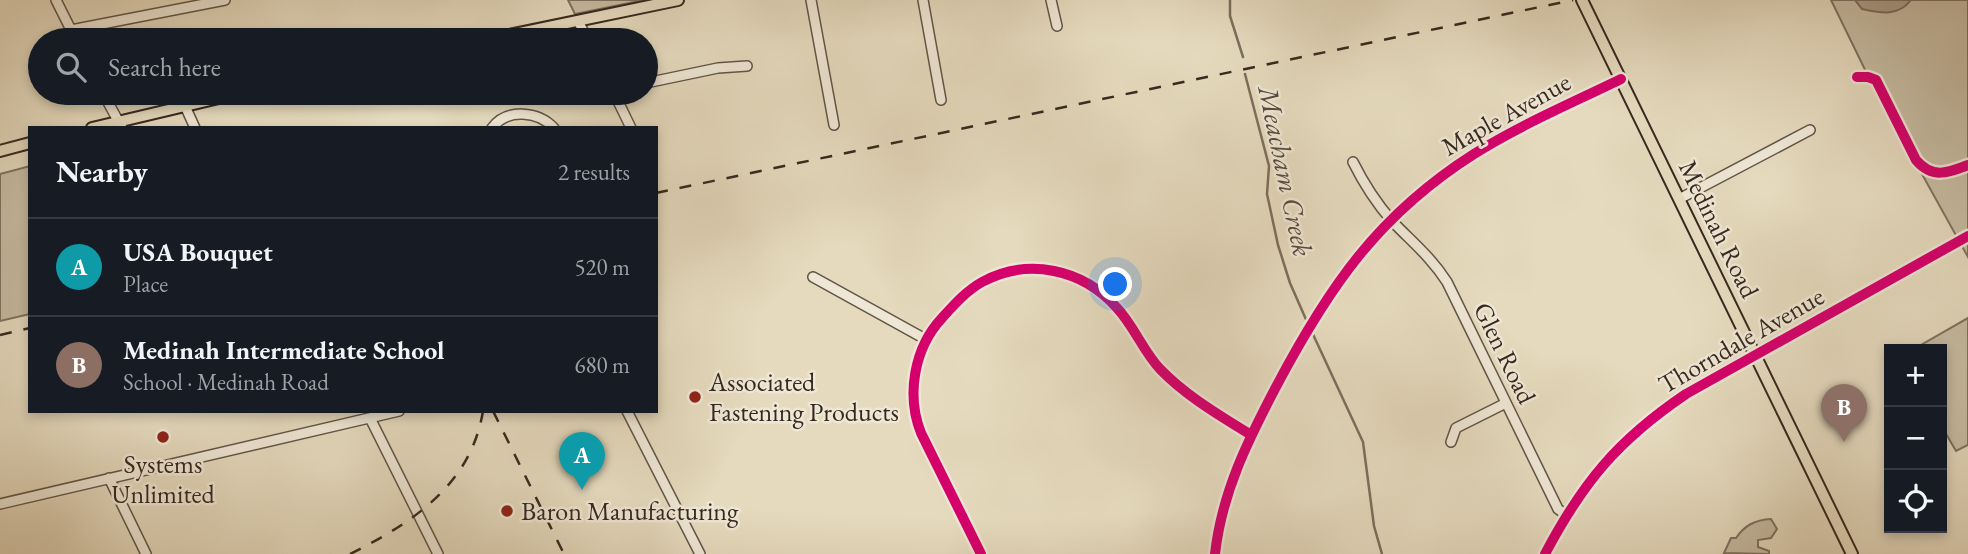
<!DOCTYPE html>
<html lang="en">
<head>
<meta charset="utf-8">
<style>
	body { margin:0; font-family:"EB Garamond",serif; background:#242831; color:#f1f3f6 }
	.controls { position:absolute; right:21px; bottom:21px; display:grid; overflow:hidden; border-radius:0px; box-shadow:0 4px 10px #0003 }
	.controls button { width:63px; height:63px; display:grid; place-items:center; padding:0; border:0; border-bottom:2px solid #363941; background:#171b24; color:#f1f3f6; font:35px sans-serif }
	.you { position:absolute; left:1116px; top:285px; width:24px; height:24px; margin:-18px; border:5px solid #fff; border-radius:50%; background:#1a73e8; box-shadow:0 0 0 10px #1a73e833 }
	.badge { display:grid; place-items:center; width:46px; height:46px; border-radius:50%; background:#db2777; color:#fff; font-size:23px; font-weight:700 }
	.pin { position:absolute; translate:-50% -58px; filter:drop-shadow(0 2px 4px #0008) }
	.pin::after { content:''; position:absolute; top:37px; width:24px; height:21px; background:inherit; clip-path:polygon(0 0,100% 0,50% 100%) }
	.list { margin:0; padding:0; list-style:none }
	h2 { display:flex; justify-content:space-between; align-items:center; height:91px; margin:0; padding:0 28px; font-size:30px }
	h2 small { font-size:23px; font-weight:400; color:#9ea1a6 }
	.list li { display:grid; grid-template-columns:46px 1fr auto; gap:21px; align-items:center; box-sizing:border-box; height:98px; padding:0 28px; border-top:2px solid #363941 }
	.list b { display:block; font-size:26px; white-space:nowrap }
	.list p { margin:0; font-size:23px; white-space:nowrap; color:#9ea1a6 }
	.list em { font-size:23px; font-style:normal; color:#9ea1a6 }
	.icon { flex:none; width:38px; height:38px; fill:none; stroke:currentColor; stroke-width:2; stroke-linecap:round; stroke-linejoin:round }
	.map { position:relative; flex:none; width:1968px; height:554px; overflow:hidden }
	.search { position:absolute; background:#171b24; box-shadow:0 4px 10px #0003; left:28px; top:28px; width:630px; height:77px; display:flex; align-items:center; gap:18px; box-sizing:border-box; padding:0 24px; border-radius:38px; color:#9ea1a6; font-size:26px }
	.panel { position:absolute; background:#171b24; box-shadow:0 4px 10px #0003; left:28px; top:126px; width:630px; height:287px; border-radius:0px }
	.map>svg:first-child { display:block }
	.green { fill:#c7bca3; stroke:#7f7261; stroke-width:2 }
	.water { fill:#aa9d88; stroke:#7c6e5e; stroke-width:2 }
	.lines { fill:none; stroke-linecap:round; stroke-linejoin:round }
	.stream { stroke:#7c6e5e; stroke-width:2.5 }
	.minor-casing { stroke:#625447; stroke-width:12 }
	.major-casing { stroke:#37281f; stroke-width:14 }
	.minor { stroke:#eee7d5; stroke-width:9 }
	.major { stroke:#e5dabe; stroke-width:10 }
	.rail { stroke:#37281f; stroke-width:2.5; stroke-dasharray:12 12; stroke-linecap:butt }
	.cycleway-casing { stroke:#eee7d5; stroke-width:15 }
	.cycleway { stroke:#d6006c; stroke-width:10 }
	.poi-dot { fill:#8f2418; stroke:#eee7d5; stroke-width:2.5 }
	.labels { text-anchor:middle; dominant-baseline:central; stroke-width:5; stroke-linejoin:round; paint-order:stroke }
	.street-label { font-size:26px; fill:#37281f; stroke:#eee7d5 }
	.poi-label { font-size:26px; fill:#37281f; stroke:#eee7d5; text-anchor:start }
	.water-label { font-size:28px; font-style:italic; fill:#5a4b3e; stroke:#eee7d5 }
</style>
</head>
<body>
<div class="map">
<svg width="1968" height="554" viewBox="0 0 1968 554">
	<rect width="100%" height="100%" fill="#e5dabe"/>
	<filter id="stains"><feTurbulence type="fractalNoise" baseFrequency=".00286" numOctaves="4"/><feColorMatrix values="0 0 0 0 .2 0 0 0 0 .09 0 0 0 0 .02 0 0 0 .5 -.17"/></filter>
	<radialGradient id="worn" r=".72"><stop offset=".6" stop-color="#630" stop-opacity="0"/><stop offset="1" stop-color="#630" stop-opacity=".3"/></radialGradient>
	<!-- green -->
	<path class="green" d="M568,0H644L575,14Z
		M1831,0H1968V257L1872,84Z
		M30,166V314L0,321V174Z
		M1968,318V445L1956,451L1942,427V349H1914Z
		M1771,519L1777,529L1771,538L1758,540V547L1769,551V554L1724,553L1731,538H1736C1745,525 1755,520 1771,519Z"/>
	<!-- water -->
	<path class="water" d="M1855,0H1911C1898,17 1881,13 1862,9Z"/>
	<g class="lines">
		<!-- stream -->
		<path class="stream" d="M1230,0V16L1243,57
			M1245,74L1269,166L1267,194L1278,245L1290,283L1308,324
			M1311,330L1363,442L1374,526L1382,554"/>
		<defs>
			<path id="minor" d="M56,0L76,40
				M811,0L834,125
				M923,0L941,100
				M1051,0L1057,26
				M578,21L588,40
				M71,30L225,0
				M646,83L718,68L747,66
				M103,93L122,128
				M614,93L631,128
				M185,106L195,128
				M492,128C507,108 538,111 554,128
				M1353,162C1363,182 1377,204 1392,221C1412,242 1431,257 1447,282L1558,509L1566,515
				M1679,199L1810,130
				M813,277L927,340
				M627,411L700,554
				M370,418L438,554
				M1451,442L1456,428L1506,403
				M109,478L146,554
				M0,504L399,411
				M981,554L921,433C906,395 914,348 942,318C954,305 966,291 982,282C1028,257 1083,269 1117,308C1134,326 1143,351 1160,369C1186,396 1219,415 1251,435
				M1215,554C1222,492 1248,440 1277,385C1329,287 1378,215 1474,154C1520,125 1572,103 1621,79
				M1545,554C1583,482 1618,440 1686,394L1968,236"/>
			<path id="major" d="M1582,0L1852,554
				M485,40L678,0
				M92,128L240,93
				M0,151L30,143"/>
		</defs>
		<!-- minor casing -->
		<use href="#minor" class="minor-casing"/>
		<!-- major casing -->
		<use href="#major" class="major-casing"/>
		<!-- minor -->
		<use href="#minor" class="minor"/>
		<!-- major -->
		<use href="#major" class="major"/>
		<!-- rail -->
		<path class="rail" d="M656,193L1573,0
			M0,335L30,328
			M493,411L564,554
			M350,554C412,523 471,485 483,411"/>
		<defs>
			<path id="cycleway" d="M1857,77H1868L1876,80L1916,160C1932,179 1948,173 1968,165
				M981,554L921,433C906,395 914,348 942,318C954,305 966,291 982,282C1028,257 1083,269 1117,308C1134,326 1143,351 1160,369C1186,396 1219,415 1251,435
				M1215,554C1222,492 1248,440 1277,385C1329,287 1378,215 1474,154C1520,125 1572,103 1621,79
				M1545,554C1583,482 1618,440 1686,394L1968,236"/>
		</defs>
		<!-- cycleway casing -->
		<use href="#cycleway" class="cycleway-casing"/>
		<!-- cycleway -->
		<use href="#cycleway" class="cycleway"/>
	</g>
	<!-- markers -->
	<g class="poi-dot">
		<circle cx="695" cy="397" r="7"/>
		<circle cx="163" cy="437" r="7"/>
		<circle cx="507" cy="511" r="7"/>
	</g>
	<g class="labels">
		<!-- street labels -->
		<g class="street-label">
			<text transform="translate(1506 114) rotate(-29)">Maple Avenue</text>
			<text transform="translate(1719 229) rotate(64)">Medinah Road</text>
			<text transform="translate(1741 340) rotate(-30)">Thorndale Avenue</text>
			<text transform="translate(1505 353) rotate(64)">Glen Road</text>
		</g>
		<!-- poi labels -->
		<g class="poi-label">
			<text x="709" y="382">Associated<tspan x="709" dy="30">Fastening Products</tspan></text>
			<text x="163" y="464" text-anchor="middle">Systems<tspan x="163" dy="30">Unlimited</tspan></text>
			<text x="521" y="511">Baron Manufacturing</text>
		</g>
		<!-- water labels -->
		<g class="water-label">
			<text transform="translate(1286 171) rotate(78)">Meacham Creek</text>
		</g>
	</g>
	<rect width="100%" height="100%" filter="url(#stains)"/>
	<rect width="100%" height="100%" fill="url(#worn)"/>
</svg>
<div class="controls">
<button>+</button>
<button>−</button>
<button><svg class="icon" aria-label="locate" viewBox="0 0 24 24"><circle cx="12" cy="12" r="6"/><path d="M12 2v4M12 18v4M2 12h4M18 12h4"/></svg></button>
</div>
<div class="you"></div>
<div class="pin badge" style="left:582px;top:490px;background:#0f9aa8">A</div>
<div class="pin badge" style="left:1844px;top:442px;background:#8d6e63">B</div>
<div class="search"><svg class="icon" aria-label="search" viewBox="0 0 24 24"><circle cx="10" cy="10" r="6"/><path d="M15 15l6 6"/></svg>Search here</div>
<section class="panel">
<h2>Nearby<small>2 results</small></h2>
<ul class="list">
<li><span class="badge" style="background:#0f9aa8">A</span><div><b>USA Bouquet</b><p>Place</p></div><em>520 m</em></li>
<li><span class="badge" style="background:#8d6e63">B</span><div><b>Medinah Intermediate School</b><p>School · Medinah Road</p></div><em>680 m</em></li>
</ul>
</section>
</div>
</body>
</html>
